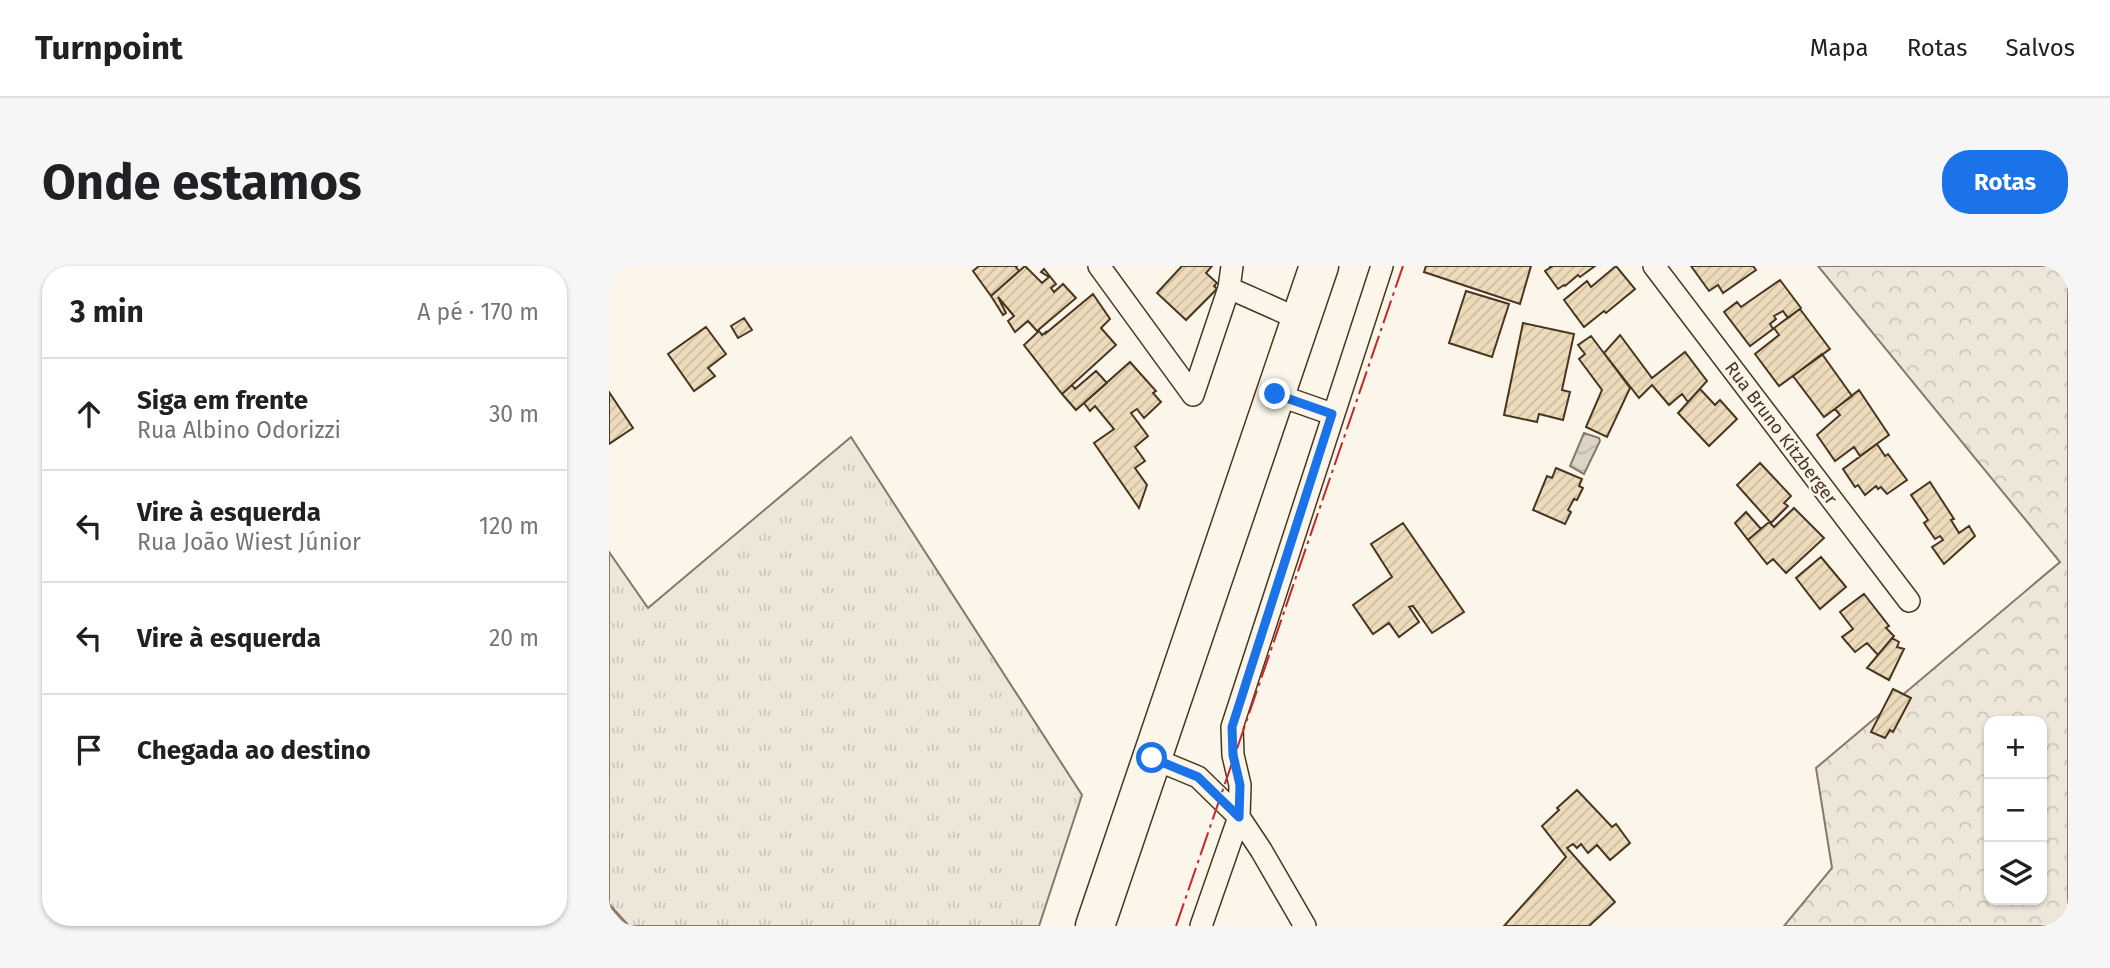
<!DOCTYPE html>
<html lang="pt">
<head>
<meta charset="utf-8">
<style>
	body { margin:0; font-family:"Fira Sans",sans-serif; background:#f6f6f6; color:#202124 }
	.controls { position:absolute; right:21px; bottom:21px; display:grid; overflow:hidden; border-radius:14px; box-shadow:0 2px 5px #0004 }
	.controls button { width:63px; height:63px; display:grid; place-items:center; padding:0; border:0; border-bottom:2px solid #e0e0e0; background:#fff; color:#202124; font:35px sans-serif }
	.stop { position:absolute; width:21px; height:21px; margin:-16px; border:5px solid #1a73e8; border-radius:50%; background:#fff }
	.stop.end { background:#1a73e8; border-color:#fff; box-shadow:0 2px 7px #0008 }
	.list { margin:0; padding:0; list-style:none }
	h2 { display:flex; justify-content:space-between; align-items:center; height:91px; margin:0; padding:0 28px; font-size:30px }
	h2 small { font-size:23px; font-weight:400; color:#757577 }
	.list li { display:grid; grid-template-columns:46px 1fr auto; gap:21px; align-items:center; box-sizing:border-box; height:112px; padding:0 28px; border-top:2px solid #e0e0e0 }
	.list b { display:block; font-size:26px; white-space:nowrap }
	.list p { margin:0; font-size:23px; white-space:nowrap; color:#757577 }
	.list em { font-size:23px; font-style:normal; color:#757577 }
	.icon { flex:none; width:38px; height:38px; fill:none; stroke:currentColor; stroke-width:2; stroke-linecap:round; stroke-linejoin:round }
	.map { position:relative; flex:none; width:1459px; height:660px; overflow:hidden; border-radius:28px }
	header { display:flex; align-items:center; gap:42px; box-sizing:border-box; height:98px; padding:0 35px; background:#fff; border-bottom:2px solid #e0e0e0 }
	header strong { font-size:33px }
	nav { display:flex; gap:38px; margin-inline-start:auto; font-size:24px }
	.intro { display:flex; align-items:center; justify-content:space-between; box-sizing:border-box; height:168px; padding:0 42px }
	h1 { margin:0; font-size:49px }
	.button { padding:18px 32px; border-radius:28px; background:#1a73e8; color:#fff; font-size:24px; font-weight:700 }
	main { display:flex; gap:42px; padding:0 42px }
	aside { flex:1; background:#fff; border-radius:28px; box-shadow:0 2px 5px #0004 }
	.map>svg:first-child { display:block }
	.grass { fill:url(#grass-tufts); stroke:#887966; stroke-width:2 }
	.forest { fill:url(#forest-crowns); stroke:#887966; stroke-width:2; fill-rule:evenodd }
	.water { fill:url(#water-waves); stroke:#887966; stroke-width:2 }
	.building { fill:url(#building-hatch); stroke:#4a3520; stroke-width:2 }
	.lines { fill:none; stroke-linecap:round; stroke-linejoin:round }
	.street-casing { stroke:#4a3520; stroke-width:24 }
	.highway-casing { stroke:#4a3520; stroke-width:41 }
	.street { stroke:#fbf6e9; stroke-width:21 }
	.highway { stroke:#fbf6e9; stroke-width:38 }
	.power { stroke:#c62828; stroke-width:2; stroke-dasharray:24 5 3.5 5; stroke-linecap:butt }
	.route { stroke:#1a73e8; stroke-width:9 }
	.labels { text-anchor:middle; dominant-baseline:central; stroke-width:5; stroke-linejoin:round; paint-order:stroke }
	.street-label { font-size:18px; fill:#4a3520; stroke:#fbf6e9 }
</style>
</head>
<body>
<header>
<strong>Turnpoint</strong>
<nav><a>Mapa</a><a>Rotas</a><a>Salvos</a></nav>
</header>
<div class="intro"><h1>Onde estamos</h1><a class="button">Rotas</a></div>
<main>
<aside>
<h2>3 min<small>A pé · 170 m</small></h2>
<ul class="list">
<li><svg class="icon" aria-label="ahead" viewBox="0 0 24 24"><path d="M12 20V5M6 11l6-6 6 6"/></svg><div><b>Siga em frente</b><p>Rua Albino Odorizzi</p></div><em>30 m</em></li>
<li><svg class="icon" aria-label="left" viewBox="0 0 24 24"><path d="M17 20v-9H6M10 6l-5 5 5 5"/></svg><div><b>Vire à esquerda</b><p>Rua João Wiest Júnior</p></div><em>120 m</em></li>
<li><svg class="icon" aria-label="left" viewBox="0 0 24 24"><path d="M17 20v-9H6M10 6l-5 5 5 5"/></svg><div><b>Vire à esquerda</b></div><em>20 m</em></li>
<li><svg class="icon" aria-label="arrive" viewBox="0 0 24 24"><path d="M6 21V4h12l-3 4 3 4H6"/></svg><div><b>Chegada ao destino</b></div></li>
</ul>
</aside>
<div class="map">
<svg width="1459" height="660" viewBox="0 0 1459 660">
	<defs>
		<pattern id="grass-tufts" width="24" height="20" patternUnits="userSpaceOnUse" patternTransform="scale(1.75)"><rect width="24" height="20" fill="#ede6d9"/><path d="M3 7l-1-3M5 7V3M7 7l1-3M15 17l-1-3M17 17v-4M19 17l1-3" fill="none" stroke="#cdc6ba"/></pattern>
		<pattern id="forest-crowns" width="20" height="18" patternUnits="userSpaceOnUse" patternTransform="scale(1.75)"><rect width="20" height="18" fill="#ede6d9"/><path d="M2 6a3 3 0 1 1 6 0M12 15a3 3 0 1 1 6 0" fill="none" stroke="#cdc6ba"/></pattern>
		<pattern id="water-waves" width="16" height="10" patternUnits="userSpaceOnUse" patternTransform="scale(1.75)"><rect width="16" height="10" fill="#dcd4c6"/><path d="M0 5q4-4 8 0t8 0" fill="none" stroke="#beb7aa"/></pattern>
		<pattern id="building-hatch" width="6" height="6" patternUnits="userSpaceOnUse" patternTransform="scale(1.75)"><rect width="6" height="6" fill="#ecdcbc"/><path d="M-1 1l2-2M0 6l6-6M5 7l2-2" fill="none" stroke="#ccbda1"/></pattern>
	</defs>
	<rect width="100%" height="100%" fill="#fbf6e9"/>
	<!-- grass -->
	<path class="grass" d="M242,171L473,529L430,660H20L0,638V286L39,342Z"/>
	<!-- forest -->
	<path class="forest" d="M1209,0H1459V660H1175L1223,602L1207,502L1451,296ZM1380,455H1433V634H1380Z
		M0,639L19,660H0Z"/>
	<!-- water -->
	<path class="water" d="M975,167L990,172L991,175L975,208L961,200Z"/>
	<!-- building -->
	<path class="building" d="M370,0H408L407,1L410,5L382,30L364,5Z
		M416,0L433,17L440,11L432,6L435,3L447,18L442,22L445,26L454,18L467,32L428,65L419,55L406,66L399,55L405,50L389,31L397,47L394,49L382,30Z
		M573,0H603L597,7L608,17L605,20L608,23L577,54L548,27Z
		M817,0H922L911,38L815,6Z
		M941,0H986L971,11L969,9L956,20L955,19L949,23L936,5L942,1Z
		M1007,0L1026,23L997,47L995,45L975,61L955,34L978,15L982,21Z
		M1082,0H1144L1147,4L1114,27L1109,19L1100,25Z
		M1171,14L1192,42L1179,52L1174,45L1165,50L1167,53L1161,58L1164,63L1141,80L1115,46L1128,36L1132,41Z
		M857,25L900,38L883,91L840,77Z
		M484,28L501,53L492,62L507,79L453,128L415,79L430,65L433,69L437,66V67Z
		M1191,43L1221,83L1170,120L1146,88L1170,69L1165,62Z
		M135,52L143,64L129,72L122,60Z
		M914,57L965,68L953,124L961,126L954,154L930,148L928,156L895,149Z
		M97,61L117,88L99,102L106,110L85,125L59,88Z
		M1011,69L1043,112L1076,86L1098,115L1079,136L1073,128L1060,139L1043,119L1030,132L995,87Z
		M982,70L1021,122L998,171L977,161L993,124L970,93L976,88L969,79Z
		M1213,88L1243,130L1215,151L1184,110Z
		M521,96L547,125L544,127L552,136L535,152L528,143L522,147L539,170L526,181L536,195L526,202L538,219L530,242L485,177L505,163L486,140L481,145L475,137Z
		M487,105L498,117L467,144L453,128L463,119L466,123Z
		M1091,123L1106,139L1111,134L1128,153L1100,180L1069,147Z
		M1250,124L1280,169L1251,190L1245,181L1226,195L1208,169L1231,149L1226,143Z
		M0,126L24,162L0,178Z
		M1268,178L1276,190L1279,188L1298,214L1278,228L1272,221L1269,223L1267,220L1256,229L1249,219L1246,221L1234,203Z
		M1151,197L1182,230L1175,237L1179,240L1162,257L1128,219Z
		M947,202L973,213L970,220L974,222L968,234L965,233L959,244L962,246L956,258L924,244L938,210L943,212Z
		M1321,216L1345,253L1342,254L1350,267L1360,260L1366,270L1335,298L1323,281L1334,274L1331,270L1326,273L1315,257L1319,254L1302,229Z
		M1185,242L1215,272L1177,307L1164,293L1158,298L1139,274L1160,256L1165,261Z
		M1137,246L1152,263L1139,274L1126,257Z
		M794,257L855,346L823,367L804,340L800,341L810,356L790,371L780,357L764,368L744,339L783,311L762,278Z
		M1212,291L1237,321L1211,343L1187,312Z
		M1255,328L1280,360L1277,362L1285,370L1269,389L1258,377L1246,386L1233,371L1244,363L1231,346Z
		M1283,372L1290,376L1288,381L1295,383L1280,414L1258,402Z
		M1284,423L1302,432L1284,466L1281,464L1276,472L1262,466Z
		M968,524L1003,561L1007,558L1021,577L1001,594L988,579L979,587L972,578L968,582L964,578L958,582L1006,636L980,660H895L957,591L933,560L950,544L948,542Z"/>
	<g class="lines">
		<defs>
			<path id="street" d="M490,0L584,129
				M1045,0L1300,335
				M620,22L692,54
				M666,128L723,148
				M584,129L620,22L623,0
				M543,492L589,511L630,551L652,584L696,660
				M592,660L630,551L631,519L624,489L623,461L773,0"/>
			<path id="highway" d="M486,660L710,0"/>
		</defs>
		<!-- street casing -->
		<use href="#street" class="street-casing"/>
		<!-- highway casing -->
		<use href="#highway" class="highway-casing"/>
		<!-- street -->
		<use href="#street" class="street"/>
		<!-- highway -->
		<use href="#highway" class="highway"/>
		<!-- power -->
		<path class="power" d="M567,660L794,0"/>
	</g>
	<g class="lines">
		<!-- route -->
		<path class="route" d="M543,492L589,511L630,551L631,519L624,489L623,461L723,148L666,128"/>
	</g>
	<g class="labels">
		<!-- street labels -->
		<g class="street-label">
			<text transform="translate(1172 167) rotate(53)">Rua Bruno Kitzberger</text>
		</g>
	</g>
</svg>
<div class="controls">
<button>+</button>
<button>−</button>
<button><svg class="icon" aria-label="layers" viewBox="0 0 24 24"><path d="M12 4l9 5-9 5-9-5zM3 14l9 5 9-5"/></svg></button>
</div>
<div class="stop" style="left:543px;top:492px"></div>
<div class="stop end" style="left:666px;top:128px"></div>
</div>
</main>
</body>
</html>
